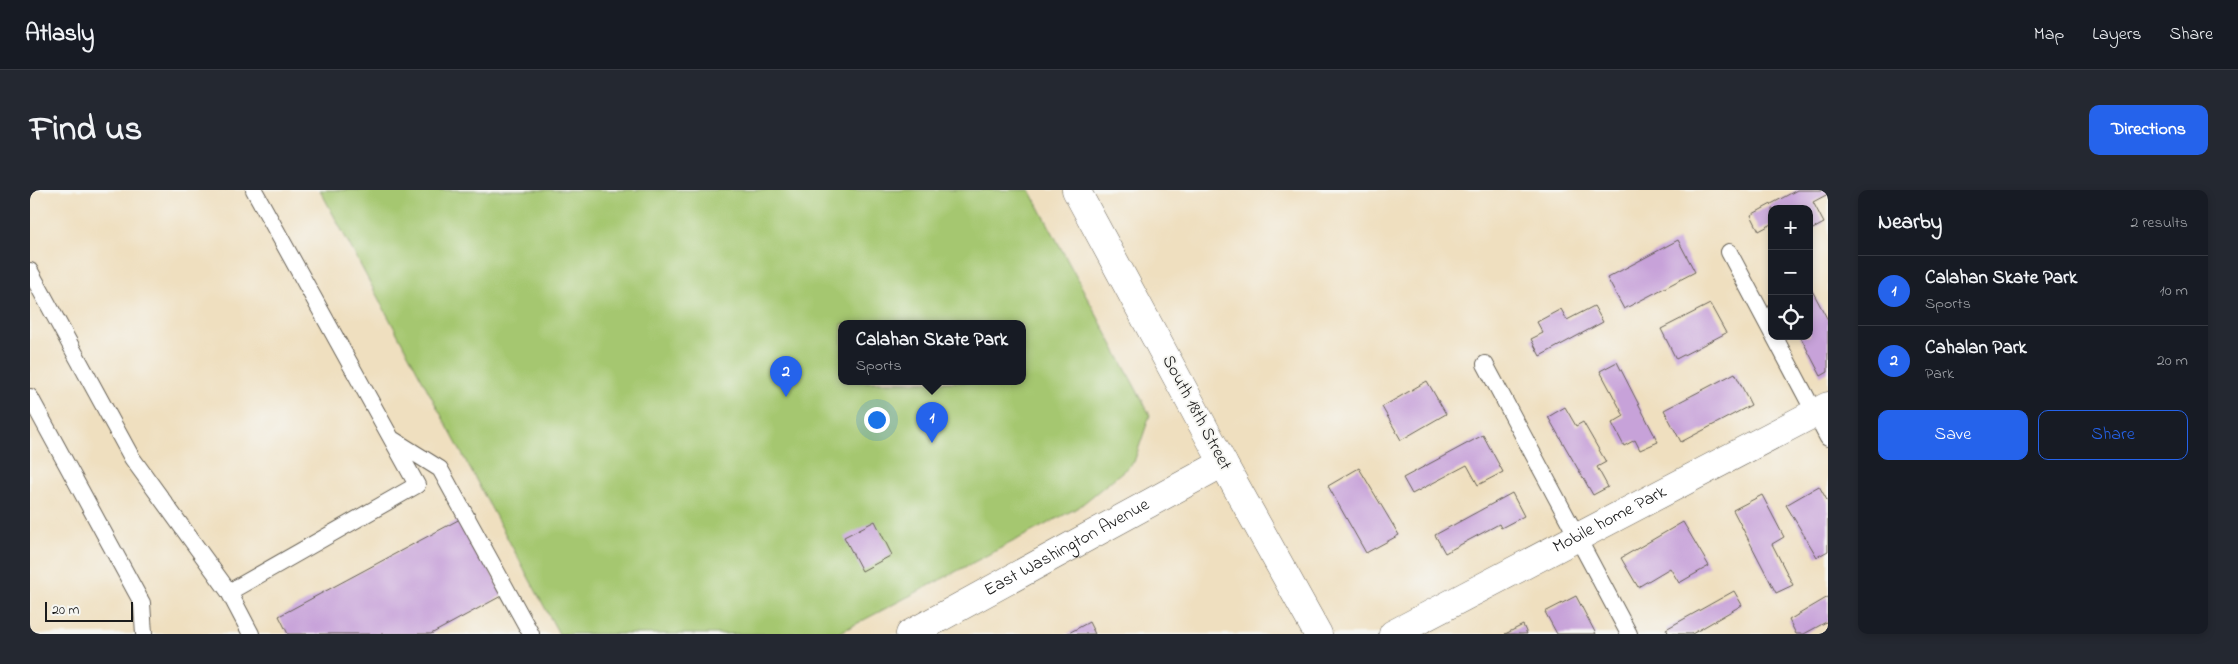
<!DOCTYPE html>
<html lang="en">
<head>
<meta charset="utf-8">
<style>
	body { margin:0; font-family:"Indie Flower",sans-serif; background:#242831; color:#f1f3f6 }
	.controls { position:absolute; right:15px; top:15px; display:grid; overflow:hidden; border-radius:10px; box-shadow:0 2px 8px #0003 }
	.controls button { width:45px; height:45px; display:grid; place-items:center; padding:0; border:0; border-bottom:1px solid #363941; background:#171b24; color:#f1f3f6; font:25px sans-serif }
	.scale { position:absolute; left:15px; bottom:12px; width:88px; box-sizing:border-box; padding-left:5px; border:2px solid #1c1c1c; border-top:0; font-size:14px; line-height:18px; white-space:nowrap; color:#1c1c1c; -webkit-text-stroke:4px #f6f6f2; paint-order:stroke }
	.you { position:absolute; left:846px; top:229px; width:18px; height:18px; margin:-12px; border:4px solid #fff; border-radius:50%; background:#1a73e8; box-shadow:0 0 0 8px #1a73e833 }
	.badge { display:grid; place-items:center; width:32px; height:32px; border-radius:50%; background:#2563eb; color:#fff; font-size:16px; font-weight:700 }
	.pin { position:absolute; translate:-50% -41px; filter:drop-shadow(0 1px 2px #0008) }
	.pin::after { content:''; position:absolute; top:26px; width:18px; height:15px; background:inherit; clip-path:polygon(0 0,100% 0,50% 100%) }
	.popup { position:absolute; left:808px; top:130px; width:188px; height:65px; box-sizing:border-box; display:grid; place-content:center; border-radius:10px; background:#171b24; filter:drop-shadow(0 1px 4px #0005); font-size:16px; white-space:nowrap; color:#9ea1a6 }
	.popup b { font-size:19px; color:#f1f3f6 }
	.popup::after { content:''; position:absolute; left:50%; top:100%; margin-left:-10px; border:10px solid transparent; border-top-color:#171b24 }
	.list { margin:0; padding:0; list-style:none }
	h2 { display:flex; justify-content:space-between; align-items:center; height:65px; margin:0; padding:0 20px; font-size:21px }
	h2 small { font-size:16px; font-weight:400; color:#9ea1a6 }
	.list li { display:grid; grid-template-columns:32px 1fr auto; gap:15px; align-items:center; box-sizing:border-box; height:70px; padding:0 20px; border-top:1px solid #363941 }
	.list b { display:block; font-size:19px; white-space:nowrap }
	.list p { margin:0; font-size:16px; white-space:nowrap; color:#9ea1a6 }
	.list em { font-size:16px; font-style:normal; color:#9ea1a6 }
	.actions { display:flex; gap:10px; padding:15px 20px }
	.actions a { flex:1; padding:11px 0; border:1px solid #2563eb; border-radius:10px; text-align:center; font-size:18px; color:#2563eb }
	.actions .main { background:#2563eb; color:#fff }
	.icon { flex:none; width:28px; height:28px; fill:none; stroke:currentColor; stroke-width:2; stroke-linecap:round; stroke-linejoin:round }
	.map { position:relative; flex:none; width:1798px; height:444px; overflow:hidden; border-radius:10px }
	header { display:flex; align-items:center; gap:30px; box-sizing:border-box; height:70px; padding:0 25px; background:#171b24; border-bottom:1px solid #363941 }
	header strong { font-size:24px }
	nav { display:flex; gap:28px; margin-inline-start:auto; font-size:18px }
	.intro { display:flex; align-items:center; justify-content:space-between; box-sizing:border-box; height:120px; padding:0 30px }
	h1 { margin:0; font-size:35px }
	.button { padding:12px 22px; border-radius:10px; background:#2563eb; color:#fff; font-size:18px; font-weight:700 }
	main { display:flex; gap:30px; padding:0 30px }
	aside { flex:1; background:#171b24; border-radius:10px; box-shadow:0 2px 8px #0003 }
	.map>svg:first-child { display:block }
	.green { fill:#a5c770; stroke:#607246; fill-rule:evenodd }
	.building { fill:#c7a2d9 }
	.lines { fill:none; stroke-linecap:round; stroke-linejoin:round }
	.service-casing { stroke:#666055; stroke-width:18 }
	.minor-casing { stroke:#666055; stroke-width:29 }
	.tertiary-casing { stroke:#666055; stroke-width:29 }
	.service { stroke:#fff; stroke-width:16 }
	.minor { stroke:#fff; stroke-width:28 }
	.tertiary { stroke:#fff; stroke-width:28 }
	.labels { text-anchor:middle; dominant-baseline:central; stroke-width:4; stroke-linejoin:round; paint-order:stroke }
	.street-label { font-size:18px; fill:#1c1c1c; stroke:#f6f6f2 }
</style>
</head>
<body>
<header>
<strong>Atlasly</strong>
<nav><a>Map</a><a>Layers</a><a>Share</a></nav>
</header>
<div class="intro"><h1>Find us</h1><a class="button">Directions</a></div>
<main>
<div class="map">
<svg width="1798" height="444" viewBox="0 0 1798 444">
	<rect width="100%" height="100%" fill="#f6f6f2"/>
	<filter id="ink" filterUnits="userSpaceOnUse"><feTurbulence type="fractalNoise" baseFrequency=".02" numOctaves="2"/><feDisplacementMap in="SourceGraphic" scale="10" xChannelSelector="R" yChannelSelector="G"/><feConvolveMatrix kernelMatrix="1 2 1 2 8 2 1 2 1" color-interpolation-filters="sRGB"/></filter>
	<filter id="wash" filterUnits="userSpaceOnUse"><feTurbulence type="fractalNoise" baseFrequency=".0096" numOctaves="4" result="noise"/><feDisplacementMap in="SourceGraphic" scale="20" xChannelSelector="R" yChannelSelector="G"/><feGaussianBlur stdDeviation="1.12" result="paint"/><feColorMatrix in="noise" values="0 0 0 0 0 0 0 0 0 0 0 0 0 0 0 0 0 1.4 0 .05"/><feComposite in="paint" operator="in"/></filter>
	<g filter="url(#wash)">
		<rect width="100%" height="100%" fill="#efdfbf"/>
		<!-- green -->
		<path class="green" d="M290,0H1000L1120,225L1104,272L1049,317L807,444H529ZM812,134H992V192H812Z"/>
		<g id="blocks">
			<!-- building -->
			<path class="building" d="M1767,0H1798V4L1783,12L1794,33L1779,41V19H1742V34L1729,41L1721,25Z
				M1648,50L1665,82L1594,119L1577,88Z
				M1779,95L1798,130V182L1791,186L1770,146H1779Z
				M1680,114L1696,143L1646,169L1631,139Z
				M1564,116L1573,132L1510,166L1501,149L1513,143L1507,132L1531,119L1537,130Z
				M1587,172L1628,252L1610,260L1605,250L1594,256L1582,233L1594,226L1570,181Z
				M1705,183L1721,215L1651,252L1634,220Z
				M1397,191L1416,224L1371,250L1352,217Z
				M1535,217L1546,236L1553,232L1576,272L1567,277L1578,297L1563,305L1518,227Z
				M1453,245L1473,282L1448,295L1437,275L1382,304L1373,288Z
				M1329,278L1369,345L1336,363L1298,296Z
				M1789,296L1798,312V361L1787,367L1756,315Z
				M1482,303L1494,326L1471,338L1469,334L1415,363L1405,345Z
				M1732,305L1754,347L1742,354L1763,395L1746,403L1703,320Z
				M432,328L473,405L401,444H258L249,426Z
				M845,331L862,365L832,381L814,347Z
				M1653,332L1679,376L1649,393L1640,378L1608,397L1591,368Z
				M1704,401L1712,415L1662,444H1639L1636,439Z
				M1546,406L1566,444H1527L1515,422Z
				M1798,407V431L1774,444H1766L1759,430Z
				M1059,432L1065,444H1037Z
				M1493,435L1497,444H1475Z"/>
		</g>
	</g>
	<g filter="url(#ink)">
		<use href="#blocks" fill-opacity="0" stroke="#666055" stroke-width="1"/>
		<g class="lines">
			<defs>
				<path id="service" d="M1699,62L1742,143
					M0,81L102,268L199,402L221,444
					M1744,146L1798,248
					M1455,174L1599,444
					M0,207L112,413L114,444
					M362,249L410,279L501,444
					M199,402L387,295L224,0"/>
				<g id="minor">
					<path d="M1193,273L1288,444"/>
					<path id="s1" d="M1363,444L1798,216"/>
				</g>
				<g id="tertiary">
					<path id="s2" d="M880,444L1193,273L1046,0"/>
				</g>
			</defs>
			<!-- service casing -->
			<use href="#service" class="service-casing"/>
			<!-- minor casing -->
			<use href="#minor" class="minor-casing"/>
			<!-- tertiary casing -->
			<use href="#tertiary" class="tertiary-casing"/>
			<!-- service -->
			<use href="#service" class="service"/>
			<!-- minor -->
			<use href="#minor" class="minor"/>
			<!-- tertiary -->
			<use href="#tertiary" class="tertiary"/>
		</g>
	</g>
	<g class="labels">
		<!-- street labels -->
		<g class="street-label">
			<text transform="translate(1166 223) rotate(62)">South 18th Street</text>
			<text stroke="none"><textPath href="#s1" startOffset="245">Mobile home Park</textPath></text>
			<text stroke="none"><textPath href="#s2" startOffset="179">East Washington Avenue</textPath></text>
		</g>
	</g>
</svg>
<div class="controls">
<button>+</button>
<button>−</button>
<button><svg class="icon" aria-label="locate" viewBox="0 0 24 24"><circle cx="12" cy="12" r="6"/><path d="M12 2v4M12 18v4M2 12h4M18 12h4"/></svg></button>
</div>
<div class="scale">20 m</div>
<div class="you"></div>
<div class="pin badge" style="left:902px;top:253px">1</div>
<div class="popup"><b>Calahan Skate Park</b>Sports</div>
<div class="pin badge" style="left:756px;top:207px">2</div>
</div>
<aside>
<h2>Nearby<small>2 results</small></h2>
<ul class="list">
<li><span class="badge">1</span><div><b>Calahan Skate Park</b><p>Sports</p></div><em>10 m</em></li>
<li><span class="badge">2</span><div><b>Cahalan Park</b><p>Park</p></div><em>20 m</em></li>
</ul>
<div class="actions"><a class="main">Save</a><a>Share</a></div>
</aside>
</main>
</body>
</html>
